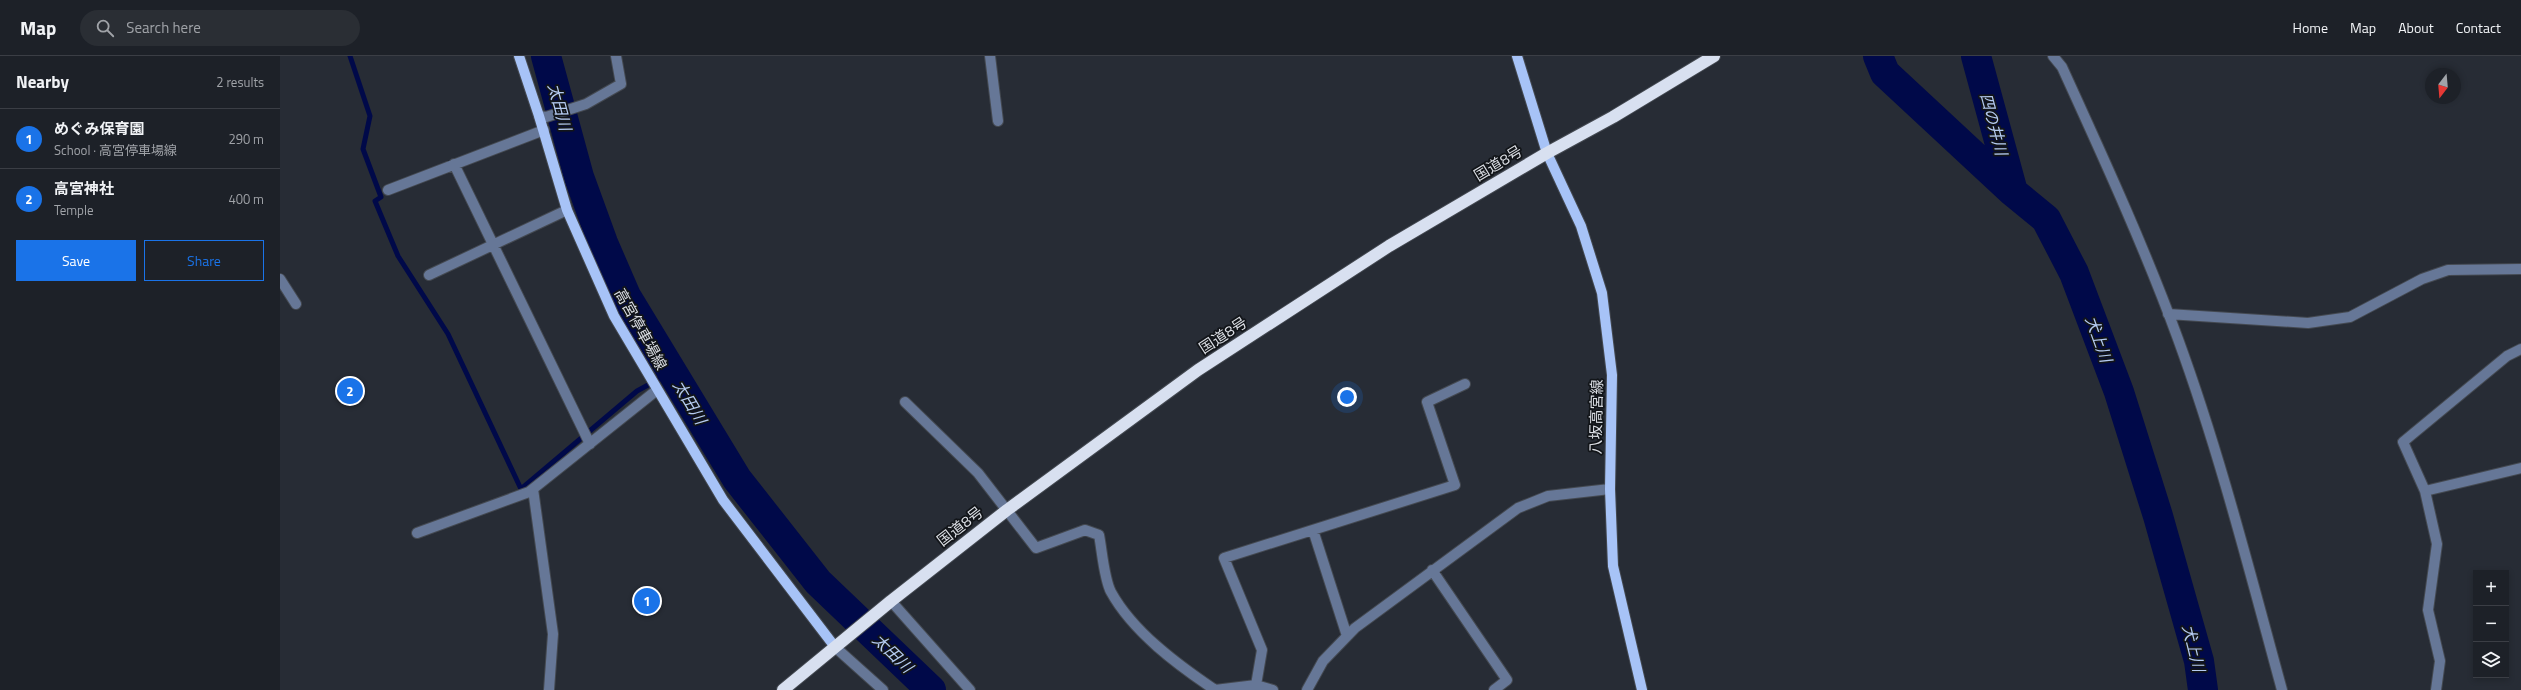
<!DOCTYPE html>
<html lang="en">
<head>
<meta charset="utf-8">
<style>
	body { margin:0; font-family:"Titillium Web","Noto Sans JP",sans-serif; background:#2a2e34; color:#f1f3f6 }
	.controls { position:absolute; right:12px; bottom:12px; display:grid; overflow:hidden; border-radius:0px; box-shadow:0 2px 6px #0003 }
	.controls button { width:36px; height:36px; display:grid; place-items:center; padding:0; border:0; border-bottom:1px solid #3b3e45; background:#1d2128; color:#f1f3f6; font:20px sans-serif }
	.compass { position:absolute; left:2145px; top:12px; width:36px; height:36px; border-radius:50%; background:#1d2128; box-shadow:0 2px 6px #0003; rotate:196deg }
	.you { position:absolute; left:1067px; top:341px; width:14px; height:14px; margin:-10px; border:3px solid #fff; border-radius:50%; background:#1a73e8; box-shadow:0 0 0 6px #1a73e833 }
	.badge { display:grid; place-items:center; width:26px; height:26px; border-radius:50%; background:#1a73e8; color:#fff; font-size:13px; font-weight:700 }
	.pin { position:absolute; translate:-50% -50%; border:2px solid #fff; box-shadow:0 1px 4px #0006 }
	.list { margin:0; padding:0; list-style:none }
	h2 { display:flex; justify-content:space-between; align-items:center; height:52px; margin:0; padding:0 16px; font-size:17px }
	h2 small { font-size:13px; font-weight:400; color:#a0a3a8 }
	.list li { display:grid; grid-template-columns:26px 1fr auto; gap:12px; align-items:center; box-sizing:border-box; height:60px; padding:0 16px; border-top:1px solid #3b3e45 }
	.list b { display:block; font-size:15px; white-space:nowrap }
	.list p { margin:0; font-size:13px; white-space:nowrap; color:#a0a3a8 }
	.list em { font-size:13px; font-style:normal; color:#a0a3a8 }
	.actions { display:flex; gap:8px; padding:12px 16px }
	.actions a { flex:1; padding:9px 0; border:1px solid #1a73e8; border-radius:0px; text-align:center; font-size:14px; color:#1a73e8 }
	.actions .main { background:#1a73e8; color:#fff }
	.icon { flex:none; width:22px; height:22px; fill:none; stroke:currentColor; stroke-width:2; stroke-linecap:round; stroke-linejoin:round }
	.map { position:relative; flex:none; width:2241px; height:634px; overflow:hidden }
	header { display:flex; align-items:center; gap:24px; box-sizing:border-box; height:56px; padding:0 20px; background:#1d2128; border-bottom:1px solid #3b3e45 }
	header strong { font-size:19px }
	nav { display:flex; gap:22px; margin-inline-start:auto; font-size:14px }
	.search { width:280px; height:36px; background:#2a2e34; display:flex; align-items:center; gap:10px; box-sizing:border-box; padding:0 14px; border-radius:22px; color:#a0a3a8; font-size:15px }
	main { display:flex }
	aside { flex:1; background:#1d2128 }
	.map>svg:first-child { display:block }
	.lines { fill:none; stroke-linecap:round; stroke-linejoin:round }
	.stream { stroke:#000949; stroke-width:5 }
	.river { stroke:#000949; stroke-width:30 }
	.minor-casing { stroke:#444951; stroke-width:12 }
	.major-casing { stroke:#444951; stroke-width:12 }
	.highway-casing { stroke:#444951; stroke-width:14 }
	.minor { stroke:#667797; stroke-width:10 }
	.major { stroke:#a7c3f7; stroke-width:10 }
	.highway { stroke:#d8e0f0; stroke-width:12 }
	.labels { text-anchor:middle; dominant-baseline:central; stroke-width:3.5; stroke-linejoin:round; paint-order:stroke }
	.street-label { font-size:15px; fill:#dcdfe5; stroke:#121519 }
	.water-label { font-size:16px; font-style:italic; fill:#b5cbf1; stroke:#121519 }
</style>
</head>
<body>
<header>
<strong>Map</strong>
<div class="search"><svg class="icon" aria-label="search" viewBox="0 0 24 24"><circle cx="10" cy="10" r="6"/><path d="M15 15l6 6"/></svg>Search here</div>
<nav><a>Home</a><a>Map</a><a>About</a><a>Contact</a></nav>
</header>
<main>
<aside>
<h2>Nearby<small>2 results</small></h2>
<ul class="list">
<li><span class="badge">1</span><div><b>めぐみ保育園</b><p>School · 高宮停車場線</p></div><em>290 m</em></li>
<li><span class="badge">2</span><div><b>高宮神社</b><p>Temple</p></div><em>400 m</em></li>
</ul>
<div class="actions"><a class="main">Save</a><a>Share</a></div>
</aside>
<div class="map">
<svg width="2241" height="634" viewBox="0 0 2241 634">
	<rect width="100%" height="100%" fill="#272c35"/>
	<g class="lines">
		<!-- stream -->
		<path class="stream" d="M70,0L90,60L83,93L101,141L95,145L118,200L168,278L241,433L357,335L392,316"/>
		<!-- river -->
		<path class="river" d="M266,0L299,121L323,187L346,240L457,423L538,526L651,634
			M1598,0L1605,17L1733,136L1766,163L1794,217L1839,336L1878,460L1919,605L1923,634
			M1696,0L1733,136"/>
		<defs>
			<path id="minor" d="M710,0L718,65
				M1773,0L1782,11C1823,101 1864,190 1898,283C1940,398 1970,517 2002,634
				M259,60L266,61L306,48L341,28L336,0
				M174,108L310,388
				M108,134L264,74
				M149,219L287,154
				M0,223L16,248
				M1888,258L2028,267L2070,261L2142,223L2168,214L2241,213
				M625,346L698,417L756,492L805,474L819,479C822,494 824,523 831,536C853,576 898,609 935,634
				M253,433L273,578L269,634
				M2145,435L2241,412
				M1033,474L1067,580
				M137,477L249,436L377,334
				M1152,514L1227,624L1214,634
				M611,545L690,634
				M555,591L603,634
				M976,629L993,634
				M935,634L976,629L982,594L944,502L1175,429L1147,346L1185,328
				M1027,634L1043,605L1075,572L1238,452L1268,440L1330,433
				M2156,634L2160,605L2148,554L2157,488L2145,435L2123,386L2227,300L2241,293"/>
			<path id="major" d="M239,0L259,60L287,154L334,260L443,444L555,591
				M1237,0L1267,97L1301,170L1322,237L1332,319L1330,433L1333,510L1362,634"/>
			<path id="highway" d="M503,634L611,545L727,454L918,314L1109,190L1267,97L1333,61L1434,0"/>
		</defs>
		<!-- minor casing -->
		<use href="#minor" class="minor-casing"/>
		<!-- major casing -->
		<use href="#major" class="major-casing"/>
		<!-- highway casing -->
		<use href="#highway" class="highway-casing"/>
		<!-- minor -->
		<use href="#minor" class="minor"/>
		<!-- major -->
		<use href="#major" class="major"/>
		<!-- highway -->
		<use href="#highway" class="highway"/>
	</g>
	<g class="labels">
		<!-- street labels -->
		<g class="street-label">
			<text transform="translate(1218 107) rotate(-31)">国道8号</text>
			<text transform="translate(361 273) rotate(61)">高宮停車場線</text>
			<text transform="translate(943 279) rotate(-33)">国道8号</text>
			<text transform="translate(1316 361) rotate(-89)">八坂高宮線</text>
			<text transform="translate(680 470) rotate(-38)">国道8号</text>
		</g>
		<!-- water labels -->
		<g class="water-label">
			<text transform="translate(280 51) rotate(75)">太田川</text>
			<text transform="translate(1714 68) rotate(75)">四の井川</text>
			<text transform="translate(1819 283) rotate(70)">犬上川</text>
			<text transform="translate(410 346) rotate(59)">太田川</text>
			<text transform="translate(1914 592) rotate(76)">犬上川</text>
			<text transform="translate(613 597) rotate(44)">太田川</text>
		</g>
	</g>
</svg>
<div class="controls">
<button>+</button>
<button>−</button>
<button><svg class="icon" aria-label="layers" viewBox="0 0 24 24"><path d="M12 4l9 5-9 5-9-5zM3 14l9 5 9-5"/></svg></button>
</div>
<svg class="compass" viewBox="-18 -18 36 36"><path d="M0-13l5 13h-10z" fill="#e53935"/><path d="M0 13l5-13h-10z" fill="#a0a3a8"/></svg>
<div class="you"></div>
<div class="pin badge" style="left:367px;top:545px">1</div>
<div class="pin badge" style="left:70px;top:335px">2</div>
</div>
</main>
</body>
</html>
